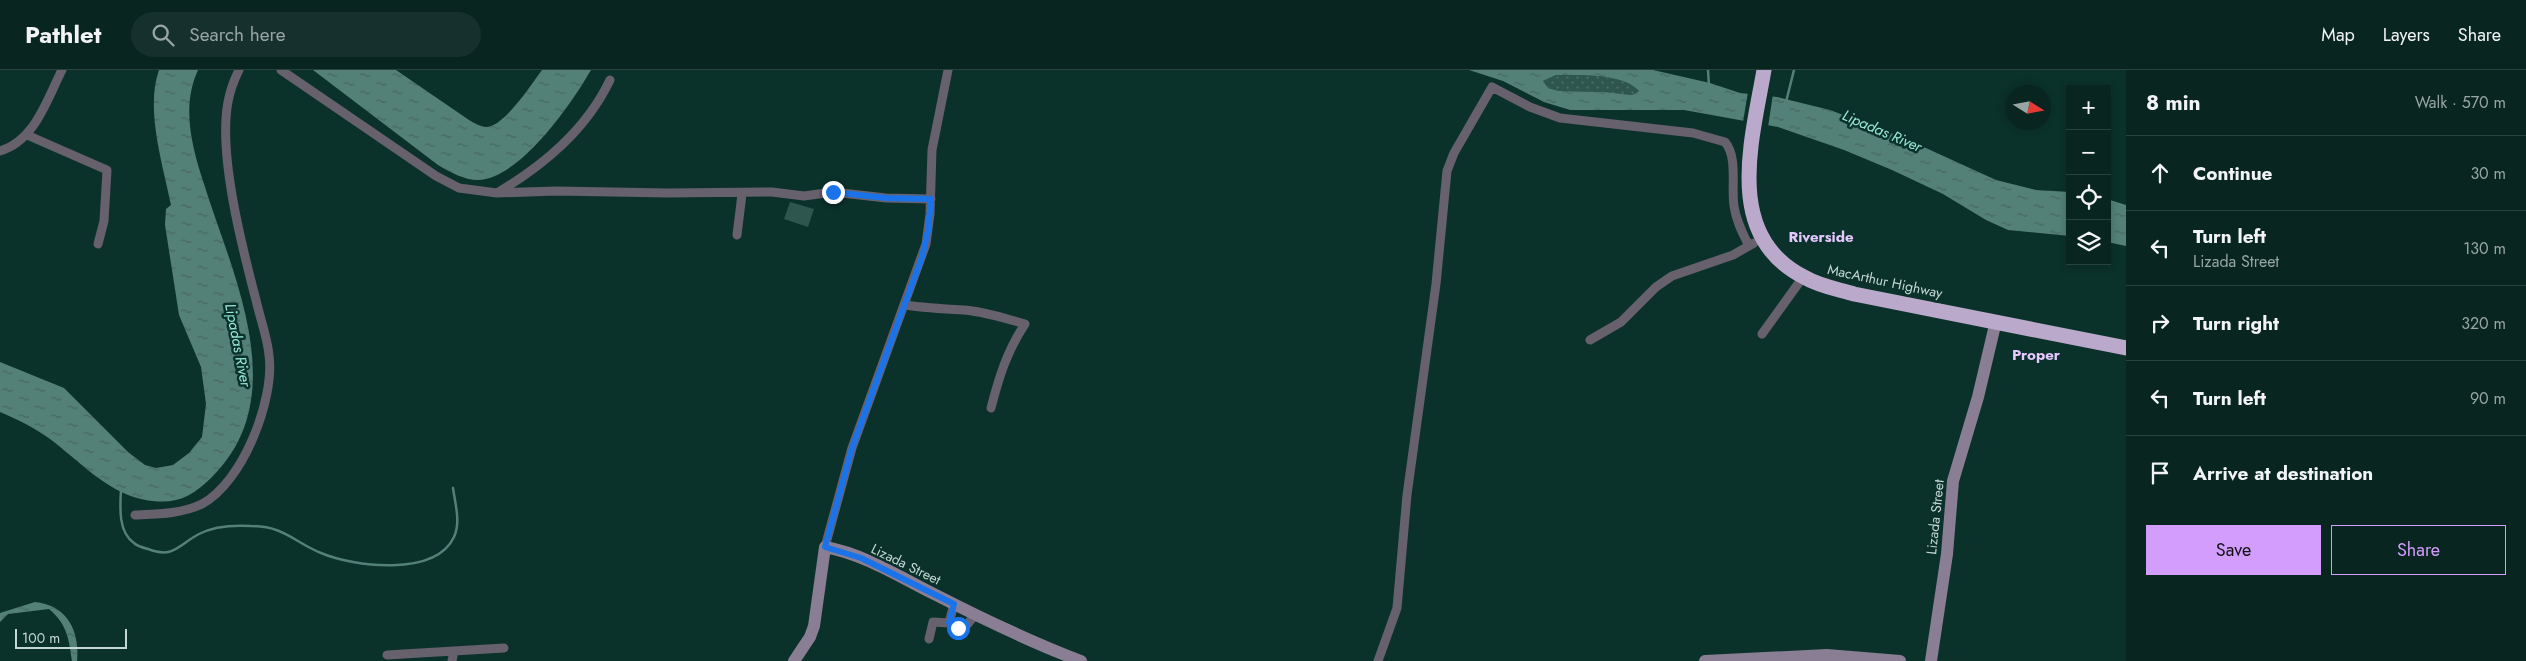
<!DOCTYPE html>
<html lang="en">
<head>
<meta charset="utf-8">
<style>
	body { margin:0; font-family:Jost,sans-serif; background:#16312d; color:#f1f3f6 }
	.controls { position:absolute; right:15px; top:15px; display:grid; overflow:hidden; border-radius:0px; box-shadow:0 2px 8px #0003 }
	.controls button { width:45px; height:45px; display:grid; place-items:center; padding:0; border:0; border-bottom:1px solid #29423e; background:#082520; color:#f1f3f6; font:25px sans-serif }
	.compass { position:absolute; left:2006px; top:15px; width:45px; height:45px; border-radius:50%; background:#082520; box-shadow:0 2px 8px #0003; rotate:101deg }
	.scale { position:absolute; left:15px; bottom:12px; width:112px; box-sizing:border-box; padding-left:5px; border:2px solid #c4d8d3; border-top:0; font-size:14px; line-height:18px; white-space:nowrap; color:#c4d8d3; -webkit-text-stroke:4px #0b312b; paint-order:stroke }
	.stop { position:absolute; width:15px; height:15px; margin:-11px; border:4px solid #1a73e8; border-radius:50%; background:#fff }
	.stop.end { background:#1a73e8; border-color:#fff; box-shadow:0 1px 5px #0008 }
	.list { margin:0; padding:0; list-style:none }
	h2 { display:flex; justify-content:space-between; align-items:center; height:65px; margin:0; padding:0 20px; font-size:21px }
	h2 small { font-size:16px; font-weight:400; color:#98a5a5 }
	.list li { display:grid; grid-template-columns:32px 1fr auto; gap:15px; align-items:center; box-sizing:border-box; height:75px; padding:0 20px; border-top:1px solid #29423e }
	.list b { display:block; font-size:19px; white-space:nowrap }
	.list p { margin:0; font-size:16px; white-space:nowrap; color:#98a5a5 }
	.list em { font-size:16px; font-style:normal; color:#98a5a5 }
	.actions { display:flex; gap:10px; padding:15px 20px }
	.actions a { flex:1; padding:11px 0; border:1px solid #d29dfd; border-radius:0px; text-align:center; font-size:18px; color:#d29dfd }
	.actions .main { background:#d29dfd; color:#111 }
	.icon { flex:none; width:28px; height:28px; fill:none; stroke:currentColor; stroke-width:2; stroke-linecap:round; stroke-linejoin:round }
	.map { position:relative; flex:none; width:2126px; height:591px; overflow:hidden }
	header { display:flex; align-items:center; gap:30px; box-sizing:border-box; height:70px; padding:0 25px; background:#082520; border-bottom:1px solid #29423e }
	header strong { font-size:24px }
	nav { display:flex; gap:28px; margin-inline-start:auto; font-size:18px }
	.search { width:350px; height:45px; background:#16312d; display:flex; align-items:center; gap:12px; box-sizing:border-box; padding:0 18px; border-radius:28px; color:#98a5a5; font-size:19px }
	main { display:flex }
	aside { flex:1; background:#082520 }
	.map>svg:first-child { display:block }
	.grass { fill:url(#grass-dots) }
	.pitch { fill:#2e564e }
	.water { fill:url(#water-ripples); fill-rule:evenodd }
	.pier { fill:#0b312b }
	.lines { fill:none; stroke-linecap:round; stroke-linejoin:round }
	.stream { stroke:#538077; stroke-width:2.5 }
	.street { stroke:#67606d; stroke-width:9 }
	.secondary { stroke:#897e93; stroke-width:12 }
	.highway { stroke:#bba9cb; stroke-width:15 }
	.route { stroke:#1a73e8; stroke-width:6 }
	.labels { text-anchor:middle; dominant-baseline:central; stroke-width:5; stroke-linejoin:round; paint-order:stroke }
	.street-label { font-size:14px; fill:#c4d8d3; stroke:#0b312b }
	.water-label { font-size:15px; font-style:italic; fill:#99e8d8; stroke:#0b312b }
	.neighbourhood-label { font-size:15px; font-weight:bold; fill:#e5c8ff; stroke:#0b312b }
</style>
</head>
<body>
<header>
<strong>Pathlet</strong>
<div class="search"><svg class="icon" aria-label="search" viewBox="0 0 24 24"><circle cx="10" cy="10" r="6"/><path d="M15 15l6 6"/></svg>Search here</div>
<nav><a>Map</a><a>Layers</a><a>Share</a></nav>
</header>
<main>
<div class="map">
<svg width="2126" height="591" viewBox="0 0 2126 591">
	<defs>
		<pattern id="grass-dots" width="8" height="8" patternUnits="userSpaceOnUse" patternTransform="scale(1.25)"><rect width="8" height="8" fill="#2e564e"/><path d="M2 2h.1M6 6h.1" fill="none" stroke="#4b6e67" stroke-width="1.8" stroke-linecap="round"/></pattern>
		<pattern id="water-ripples" width="26" height="14" patternUnits="userSpaceOnUse" patternTransform="scale(1.25)"><rect width="26" height="14" fill="#538077"/><path d="M2 4q2-2 4 0t4 0M15 11q2-2 4 0t4 0" fill="none" stroke="#496761"/></pattern>
	</defs>
	<rect width="100%" height="100%" fill="#0b312b"/>
	<!-- grass -->
	<path class="grass" d="M1556,5C1578,5 1623,3 1639,21L1632,25L1605,22L1559,21L1548,18L1543,11Z"/>
	<!-- pitch -->
	<path class="pitch" d="M790,132L814,139L808,157L784,149Z"/>
	<!-- water -->
	<path class="water" d="M159,0H198C181,37 192,77 204,114C232,204 294,326 212,407C190,429 173,436 141,429C106,421 78,390 50,369C35,358 17,349 0,342V292L64,318L128,382L145,395L156,398L173,395L189,383L202,367L206,334L201,297L179,245L165,155L166,139L171,135C163,95 145,39 159,0Z
		M313,0H396L469,50C476,54 484,59 491,56C508,50 531,15 542,0H591C572,33 520,109 478,110C464,110 450,102 438,95Z
		M1469,0H1653L1710,13L1740,23L1777,27L1830,40L1904,68L1996,110L2036,120L2070,122V166L2008,160L1986,150L1943,124L1892,100L1844,80L1778,57L1684,40H1570L1544,32L1503,11ZM1556,5C1578,5 1623,3 1639,21L1632,25L1605,22L1559,21L1548,18L1543,11Z
		M2107,129L2126,135V176L2107,172Z
		M35,532C67,535 80,561 77,591H72C69,569 67,554 49,539L8,544L0,552V543Z"/>
	<!-- pier -->
	<path class="pier" d="M1748,22L1773,24L1768,57L1743,52Z"/>
	<g class="lines">
		<!-- stream -->
		<path class="stream" d="M1708,0L1709,16
			M1786,32L1794,0
			M121,420C120,437 118,462 134,473C137,476 144,478 148,479C174,489 178,475 199,464C214,456 234,455 251,456C284,456 294,472 321,483C354,497 435,507 454,467C461,452 455,433 453,418"/>
		<!-- street -->
		<path class="street" d="M281,0L436,106L459,118L497,123L556,121L669,123L772,122L804,126L833,122L886,128L931,129
			M27,65L107,100L104,151L98,174
			M0,81C35,71 47,29 62,0
			M497,123C544,95 586,60 610,10
			M737,165L742,124
			M905,235C925,238 944,239 964,240C985,242 1005,248 1025,254C1007,281 999,307 991,338
			M1762,264L1803,207
			M1590,270L1621,252L1656,217L1672,206L1733,185L1754,173
			M135,445C158,444 181,444 202,434C243,412 275,329 269,285C267,266 260,248 256,230C242,177 218,84 228,32C230,21 234,10 239,0
			M825,477L852,378L926,174L930,144L932,80L948,0
			M949,553L958,558L965,557L975,545
			M929,569L933,552L949,553L954,534
			M387,585L504,578
			M452,591L454,581
			M1378,591L1397,538L1407,425L1436,214L1447,101L1454,83L1492,17L1530,37L1560,48L1693,63L1725,72C1738,87 1731,117 1734,136C1736,151 1743,164 1749,176"/>
		<!-- secondary -->
		<path class="secondary" d="M794,591L810,567L814,556L825,477C864,484 900,507 934,524C983,549 1030,572 1081,591
			M1705,591L1827,585L1900,591
			M1931,591L1947,484L1953,411L1978,327L1996,251"/>
		<!-- highway -->
		<path class="highway" d="M1764,0C1752,70 1723,166 1804,207C1819,216 1837,219 1854,224L2126,278"/>
	</g>
	<g class="lines">
		<!-- route -->
		<path class="route" d="M833,122L886,128L931,129L928,161L922,187L852,378L825,477L861,488L954,534L949,553L958,558"/>
	</g>
	<g class="labels">
		<!-- street labels -->
		<g class="street-label">
			<text transform="translate(1885 211) rotate(12)">MacArthur Highway</text>
			<text transform="translate(1935 447) rotate(-84)">Lizada Street</text>
			<text transform="translate(906 494) rotate(26)">Lizada Street</text>
		</g>
		<!-- water labels -->
		<g class="water-label">
			<text transform="translate(1882 61) rotate(23)">Lipadas River</text>
			<text transform="translate(238 275) rotate(79)">Lipadas River</text>
		</g>
		<!-- neighbourhood labels -->
		<g class="neighbourhood-label">
			<text x="1821" y="167">Riverside</text>
			<text x="2036" y="285">Proper</text>
		</g>
	</g>
</svg>
<div class="controls">
<button>+</button>
<button>−</button>
<button><svg class="icon" aria-label="locate" viewBox="0 0 24 24"><circle cx="12" cy="12" r="6"/><path d="M12 2v4M12 18v4M2 12h4M18 12h4"/></svg></button>
<button><svg class="icon" aria-label="layers" viewBox="0 0 24 24"><path d="M12 4l9 5-9 5-9-5zM3 14l9 5 9-5"/></svg></button>
</div>
<svg class="compass" viewBox="-18 -18 36 36"><path d="M0-13l5 13h-10z" fill="#e53935"/><path d="M0 13l5-13h-10z" fill="#98a5a5"/></svg>
<div class="scale">100 m</div>
<div class="stop" style="left:958px;top:558px"></div>
<div class="stop end" style="left:833px;top:122px"></div>
</div>
<aside>
<h2>8 min<small>Walk · 570 m</small></h2>
<ul class="list">
<li><svg class="icon" aria-label="ahead" viewBox="0 0 24 24"><path d="M12 20V5M6 11l6-6 6 6"/></svg><div><b>Continue</b></div><em>30 m</em></li>
<li><svg class="icon" aria-label="left" viewBox="0 0 24 24"><path d="M17 20v-9H6M10 6l-5 5 5 5"/></svg><div><b>Turn left</b><p>Lizada Street</p></div><em>130 m</em></li>
<li><svg class="icon" aria-label="right" viewBox="0 0 24 24"><path d="M7 20v-9h11M14 6l5 5-5 5"/></svg><div><b>Turn right</b></div><em>320 m</em></li>
<li><svg class="icon" aria-label="left" viewBox="0 0 24 24"><path d="M17 20v-9H6M10 6l-5 5 5 5"/></svg><div><b>Turn left</b></div><em>90 m</em></li>
<li><svg class="icon" aria-label="arrive" viewBox="0 0 24 24"><path d="M6 21V4h12l-3 4 3 4H6"/></svg><div><b>Arrive at destination</b></div></li>
</ul>
<div class="actions"><a class="main">Save</a><a>Share</a></div>
</aside>
</main>
</body>
</html>
